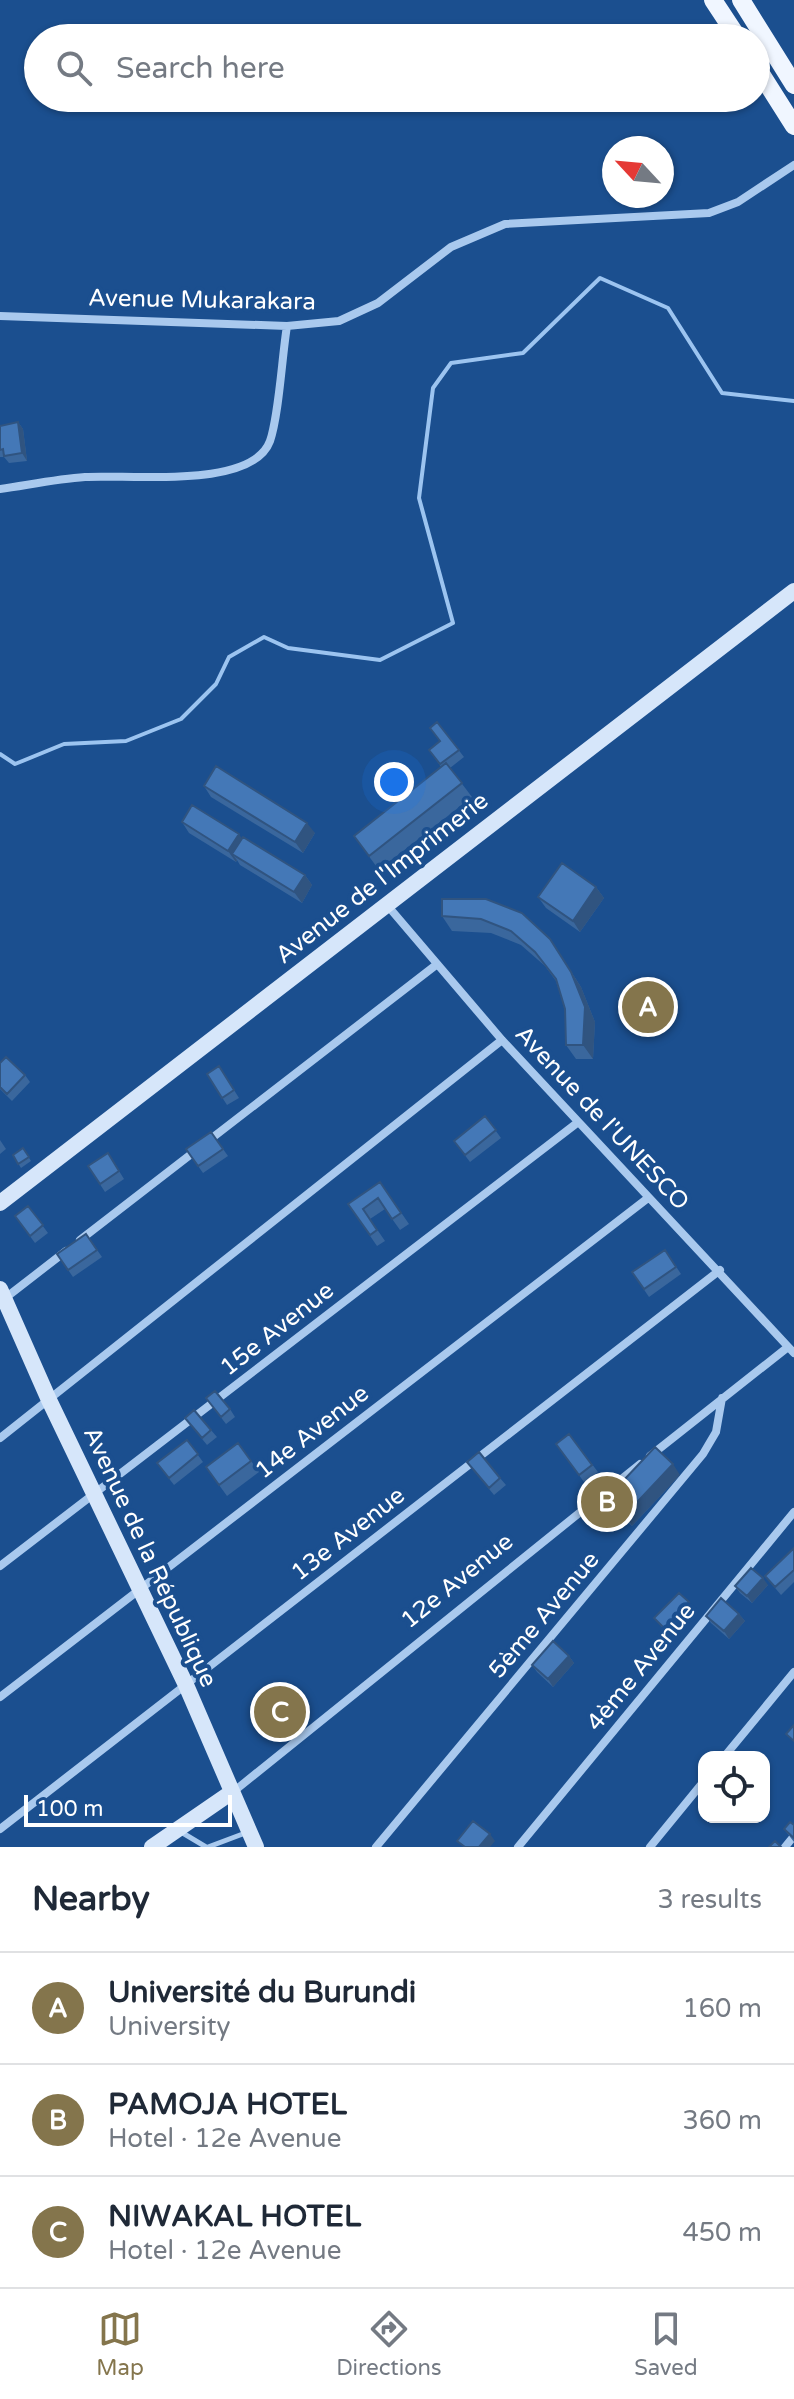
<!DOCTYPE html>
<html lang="en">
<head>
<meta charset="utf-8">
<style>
	body { margin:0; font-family:"Varela Round",sans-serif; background:#f6f6f7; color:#1f2937 }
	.controls { position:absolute; right:24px; bottom:24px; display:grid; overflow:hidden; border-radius:16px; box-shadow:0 2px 6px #0004 }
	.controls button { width:72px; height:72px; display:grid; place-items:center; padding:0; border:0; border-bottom:2px solid #e0e1e3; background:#fff; color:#1f2937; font:40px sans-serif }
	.compass { position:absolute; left:602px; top:136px; width:72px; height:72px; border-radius:50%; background:#fff; box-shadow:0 2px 6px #0004; rotate:296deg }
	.scale { position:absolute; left:24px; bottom:20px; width:208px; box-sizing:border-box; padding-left:8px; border:4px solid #fff; border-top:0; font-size:22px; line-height:28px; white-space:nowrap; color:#fff; -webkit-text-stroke:6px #1b4f8f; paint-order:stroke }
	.you { position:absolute; left:394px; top:782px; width:28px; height:28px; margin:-20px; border:6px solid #fff; border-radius:50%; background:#1a73e8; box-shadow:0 0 0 12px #1a73e833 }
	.badge { display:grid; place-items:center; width:52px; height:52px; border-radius:50%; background:#84754c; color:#fff; font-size:26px; font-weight:700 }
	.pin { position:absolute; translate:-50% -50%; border:4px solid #fff; box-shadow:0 2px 8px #0006 }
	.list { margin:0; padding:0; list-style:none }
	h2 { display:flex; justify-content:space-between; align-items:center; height:104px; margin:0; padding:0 32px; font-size:34px }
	h2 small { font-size:26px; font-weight:400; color:#747a83 }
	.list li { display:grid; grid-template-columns:52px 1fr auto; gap:24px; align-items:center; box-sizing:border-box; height:112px; padding:0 32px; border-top:2px solid #e0e1e3 }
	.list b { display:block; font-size:30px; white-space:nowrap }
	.list p { margin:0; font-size:26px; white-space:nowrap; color:#747a83 }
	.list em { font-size:26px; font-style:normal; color:#747a83 }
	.icon { flex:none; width:44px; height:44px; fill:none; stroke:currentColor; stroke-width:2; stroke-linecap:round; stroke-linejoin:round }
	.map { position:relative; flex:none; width:794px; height:1847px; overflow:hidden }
	.search { position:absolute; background:#fff; box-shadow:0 2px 6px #0004; left:24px; right:24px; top:24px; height:88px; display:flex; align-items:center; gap:20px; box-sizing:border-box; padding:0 28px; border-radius:44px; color:#747a83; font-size:30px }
	.sheet { height:440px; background:#fff }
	nav { display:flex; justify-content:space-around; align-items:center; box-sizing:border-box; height:112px; border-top:2px solid #e0e1e3; background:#fff; font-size:22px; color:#747a83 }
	nav a { display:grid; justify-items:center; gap:4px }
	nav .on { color:#84754c }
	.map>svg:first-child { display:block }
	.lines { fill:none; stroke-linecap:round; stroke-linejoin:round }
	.stream { stroke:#9cc4f0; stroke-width:4 }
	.lane { stroke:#a9c9ee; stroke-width:5 }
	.street { stroke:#a9c9ee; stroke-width:8 }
	.secondary { stroke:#d6e6fa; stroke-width:16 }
	.primary { stroke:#f0f6ff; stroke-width:18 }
	.wall { fill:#3a679d }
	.shaded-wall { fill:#305480 }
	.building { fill:#4478b7; stroke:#305480; stroke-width:2 }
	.labels { text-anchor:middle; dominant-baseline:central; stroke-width:8; stroke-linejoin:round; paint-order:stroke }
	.street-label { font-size:24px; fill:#fff; stroke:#1b4f8f }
</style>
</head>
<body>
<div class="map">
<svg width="794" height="1847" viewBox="0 0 794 1847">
	<rect width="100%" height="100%" fill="#1b4f8f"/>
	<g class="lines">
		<!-- stream -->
		<path class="stream" d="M0,754L15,764L64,744L126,741L181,719L216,684L229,657L264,637L288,648L380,660L453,623L419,498L433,388L451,363L523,353L600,278L668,308L722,393L794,401"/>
		<!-- lane -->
		<path class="lane" d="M181,1832L206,1847
			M208,1847L248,1832"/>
		<!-- street -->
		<path class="street" d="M0,316L287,326L339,321L378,303L451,247L505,224L709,213L738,202L794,165
			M0,489C28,485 57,479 85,477C127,474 252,490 270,441C279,415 282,356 287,326
			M387,905L502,1040L794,1353
			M80,1240L436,965
			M4,1299L66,1251
			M0,1438L502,1040
			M650,1456L788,1347
			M0,1566L577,1123
			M0,1697L648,1198
			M724,1757L794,1672
			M233,1792L640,1464
			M0,1829L720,1270
			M376,1847L703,1454L716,1432L722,1398
			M518,1847L794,1512
			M650,1847L704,1781
			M785,1847L794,1836"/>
		<!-- secondary -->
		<path class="secondary" d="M0,1203L794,591
			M0,1289L49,1400L186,1685L256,1847
			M152,1847L232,1792"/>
		<!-- primary -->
		<path class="primary" d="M713,0L738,38
			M741,0L794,85
			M756,66L794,126"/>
	</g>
	<!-- wall -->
	<path class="wall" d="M18,422L23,429L27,461L9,463L4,457H0V426Z
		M437,722L464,757L450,768L472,797L379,870L354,836L441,767L429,750L440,742Z
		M204,786L315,833L303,853L211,797Z
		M182,822L242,839L305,875L312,885L302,903L240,865L237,860L236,862L189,833Z
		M596,887L604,898L580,932L546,908L538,897Z
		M442,899L560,954L581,987L595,1022L593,1059H576L566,1045L565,1009L556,981L545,966L521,945L491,933L452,931L442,916Z
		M0,1063L25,1075L30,1082L12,1101L0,1089Z
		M219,1066L239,1098L227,1105L207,1074Z
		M485,1116L501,1138L470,1162L454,1141Z
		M211,1132L228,1156L203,1173L186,1149Z
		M0,1140L6,1149L0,1154Z
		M23,1148L31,1161L21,1168L13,1155Z
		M108,1153L124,1179L105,1192L88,1166Z
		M380,1182L409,1224L400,1230L385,1209L370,1219L385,1241L377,1246L348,1204Z
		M28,1206L48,1233L35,1243L15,1216Z
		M86,1234L102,1257L73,1277L57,1254Z
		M665,1250L681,1274L649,1297L632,1272Z
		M206,1398L230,1409L235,1417L226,1424Z
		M185,1418L211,1430L217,1437L207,1445Z
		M569,1434L598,1472L584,1482L556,1444Z
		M187,1440L203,1462L174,1485L157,1463Z
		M238,1443L259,1472L227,1496L206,1467Z
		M467,1462L500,1478L506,1485L494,1495Z
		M680,1475L632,1526L614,1509L607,1498Z
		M794,1548V1582L781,1595L765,1576Z
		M768,1585L752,1603L740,1593L735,1586Z
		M689,1602L694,1610L669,1635L654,1618Z
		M739,1614L745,1621L729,1639L711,1623L706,1616Z
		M569,1656L574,1663L553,1687L537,1672L532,1665Z
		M794,1825V1842L784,1829Z"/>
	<!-- shaded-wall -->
	<path class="shaded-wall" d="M18,422L23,429L27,461L22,453Z
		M307,823L315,833L303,853L295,842Z
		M239,834L246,845L232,854L237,860L236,862L228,851Z
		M305,875L312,885L302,903L294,892Z
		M596,887L604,898L580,932L573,921Z
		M550,939L581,987L595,1022L593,1059L583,1045Z
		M673,1464L680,1475L632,1526L625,1515Z
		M763,1578L768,1585L752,1603L747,1596Z
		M739,1614L745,1621L729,1639L724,1631Z
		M569,1656L574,1663L553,1687L548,1679Z
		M490,1834L495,1841L490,1847H479Z"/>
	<!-- building -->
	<path class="building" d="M18,422L22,453L4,456L3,449L0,450V426Z
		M437,722L459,750L440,764L429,750L440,741L430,728Z
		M446,763L462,783L369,856L354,836Z
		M216,766L307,823L295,842L204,786Z
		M192,805L239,834L228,851L182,822Z
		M243,837L305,875L294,892L232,854Z
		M562,863L596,887L573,921L538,897Z
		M442,899H486L522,913L550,939L571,972L585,1007L583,1045H566L565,1009L556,979L535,952L511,931L481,919L442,916Z
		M6,1057L25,1075L7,1094L0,1087V1063Z
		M219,1066L234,1090L222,1098L207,1074Z
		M485,1116L496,1130L465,1155L454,1141Z
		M211,1132L223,1149L198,1166L186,1149Z
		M23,1148L29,1157L18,1164L13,1155Z
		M108,1153L119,1171L100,1184L88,1166Z
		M380,1182L401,1213L392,1219L378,1198L363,1209L377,1230L370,1235L348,1204Z
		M28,1206L43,1225L30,1236L15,1216Z
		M86,1234L97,1250L68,1270L57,1254Z
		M665,1250L676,1267L644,1289L632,1272Z
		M215,1391L230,1409L221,1417L206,1398Z
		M194,1410L211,1430L202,1438L185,1418Z
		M569,1434L592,1465L579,1475L556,1444Z
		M187,1440L198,1454L169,1478L157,1463Z
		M238,1443L251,1461L219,1485L206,1467Z
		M655,1447L673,1464L625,1515L607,1498Z
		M479,1452L500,1478L489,1488L467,1462Z
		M794,1548V1570L775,1587L765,1576Z
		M751,1568L763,1578L747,1596L735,1586Z
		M679,1593L689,1602L664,1628L654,1618Z
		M721,1598L739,1614L724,1631L706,1616Z
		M553,1641L569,1656L548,1679L532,1665Z
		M794,1725V1741L786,1734Z
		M473,1821L490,1834L479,1847H465L457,1841Z
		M790,1822L794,1825V1838L784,1829Z
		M775,1841L781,1847H769Z"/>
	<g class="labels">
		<!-- street labels -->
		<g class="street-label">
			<text transform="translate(202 300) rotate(1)">Avenue Mukarakara</text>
			<text transform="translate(382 878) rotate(-38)">Avenue de l'Imprimerie</text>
			<text transform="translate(602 1118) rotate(47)">Avenue de l'UNESCO</text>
			<text transform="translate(277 1329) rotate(-38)">15e Avenue</text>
			<text transform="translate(312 1432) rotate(-38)">14e Avenue</text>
			<text transform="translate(348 1534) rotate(-38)">13e Avenue</text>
			<text transform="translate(150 1557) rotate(65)">Avenue de la République</text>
			<text transform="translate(457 1581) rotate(-39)">12e Avenue</text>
			<text transform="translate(544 1615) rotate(-50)">5ème Avenue</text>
			<text transform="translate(641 1667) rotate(-51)">4ème Avenue</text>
		</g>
	</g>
</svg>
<div class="controls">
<button><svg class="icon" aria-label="locate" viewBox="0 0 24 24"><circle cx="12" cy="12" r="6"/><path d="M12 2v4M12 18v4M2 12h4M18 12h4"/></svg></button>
</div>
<svg class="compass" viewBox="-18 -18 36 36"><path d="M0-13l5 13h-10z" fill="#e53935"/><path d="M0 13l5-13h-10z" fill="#747a83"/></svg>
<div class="scale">100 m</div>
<div class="you"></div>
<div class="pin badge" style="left:648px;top:1007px">A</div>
<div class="pin badge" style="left:607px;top:1502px">B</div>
<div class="pin badge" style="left:280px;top:1712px">C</div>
<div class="search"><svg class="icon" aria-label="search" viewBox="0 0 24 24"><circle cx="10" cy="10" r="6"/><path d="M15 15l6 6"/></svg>Search here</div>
</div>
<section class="sheet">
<h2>Nearby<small>3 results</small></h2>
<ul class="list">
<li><span class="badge">A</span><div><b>Université du Burundi</b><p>University</p></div><em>160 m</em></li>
<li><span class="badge">B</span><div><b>PAMOJA HOTEL</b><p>Hotel · 12e Avenue</p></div><em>360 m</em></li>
<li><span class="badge">C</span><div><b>NIWAKAL HOTEL</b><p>Hotel · 12e Avenue</p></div><em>450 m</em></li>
</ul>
</section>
<nav>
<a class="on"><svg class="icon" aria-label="map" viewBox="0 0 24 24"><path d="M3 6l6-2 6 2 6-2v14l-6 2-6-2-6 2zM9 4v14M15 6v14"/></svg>Map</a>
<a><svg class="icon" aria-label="directions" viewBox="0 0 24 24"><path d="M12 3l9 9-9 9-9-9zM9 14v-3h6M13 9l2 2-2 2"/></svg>Directions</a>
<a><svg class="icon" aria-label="saved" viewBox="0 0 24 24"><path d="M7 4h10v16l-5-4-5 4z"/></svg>Saved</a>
</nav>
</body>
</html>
